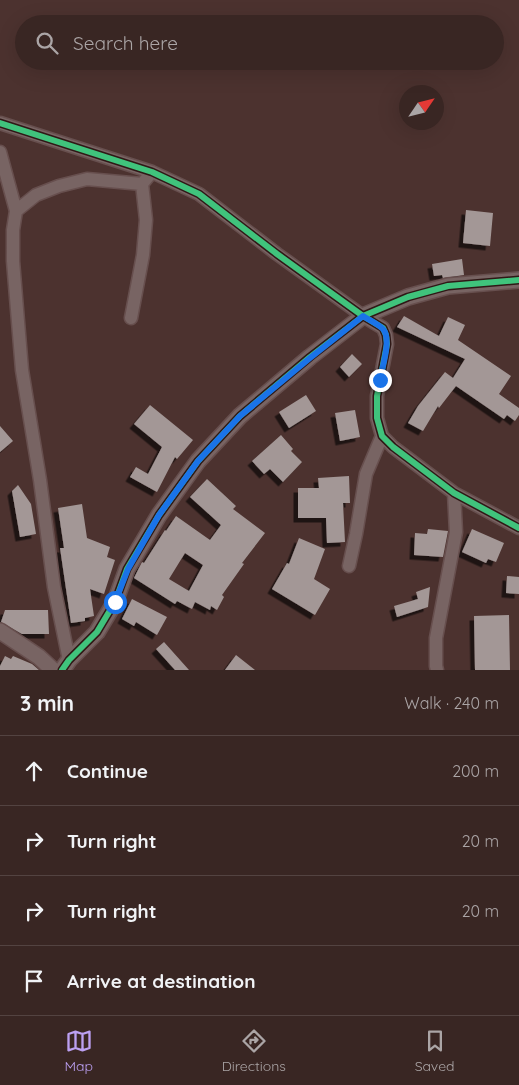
<!DOCTYPE html>
<html lang="en">
<head>
<meta charset="utf-8">
<style>
	body { margin:0; font-family:Quicksand,sans-serif; background:#402e2b; color:#f1f3f6 }
	.compass { position:absolute; left:399px; top:85px; width:45px; height:45px; border-radius:50%; background:#392623; box-shadow:0 5px 20px #0002; rotate:55deg }
	.stop { position:absolute; width:15px; height:15px; margin:-11px; border:4px solid #1a73e8; border-radius:50%; background:#fff }
	.stop.end { background:#1a73e8; border-color:#fff; box-shadow:0 1px 5px #0008 }
	.list { margin:0; padding:0; list-style:none }
	h2 { display:flex; justify-content:space-between; align-items:center; height:65px; margin:0; padding:0 20px; font-size:21px }
	h2 small { font-size:16px; font-weight:400; color:#aba5a6 }
	.list li { display:grid; grid-template-columns:32px 1fr auto; gap:15px; align-items:center; box-sizing:border-box; height:70px; padding:0 20px; border-top:1px solid #534341 }
	.list b { display:block; font-size:19px; white-space:nowrap }
	.list em { font-size:16px; font-style:normal; color:#aba5a6 }
	.icon { flex:none; width:28px; height:28px; fill:none; stroke:currentColor; stroke-width:2; stroke-linecap:round; stroke-linejoin:round }
	.map { position:relative; flex:none; width:519px; height:670px; overflow:hidden }
	.search { position:absolute; background:#392623; box-shadow:0 5px 20px #0002; left:15px; right:15px; top:15px; height:55px; display:flex; align-items:center; gap:12px; box-sizing:border-box; padding:0 18px; border-radius:28px; color:#aba5a6; font-size:19px }
	.sheet { height:345px; background:#392623 }
	nav { display:flex; justify-content:space-around; align-items:center; box-sizing:border-box; height:70px; border-top:1px solid #534341; background:#392623; font-size:14px; color:#aba5a6 }
	nav a { display:grid; justify-items:center; gap:2px }
	nav .on { color:#bca0f2 }
	.map>svg:first-child { display:block }
	.building { fill:#a39796; fill-rule:evenodd; filter:url(#shadow) }
	.lines { fill:none; stroke-linecap:round; stroke-linejoin:round }
	.minor-casing { stroke:#674f4e; stroke-width:15 }
	.tertiary-casing { stroke:#674f4e; stroke-width:18 }
	.minor { stroke:#786463; stroke-width:12 }
	.tertiary { stroke:#786463; stroke-width:15 }
	.cycleway-casing { stroke:#2f1816; stroke-width:9 }
	.cycleway { stroke:#40c37c; stroke-width:6 }
	.route { stroke:#1a73e8; stroke-width:6 }
</style>
</head>
<body>
<div class="map">
<svg width="519" height="670" viewBox="0 0 519 670">
	<defs>
		<filter id="shadow"><feDropShadow dx="-4.5" dy="4.5" stdDeviation="0" flood-color="#0009"/></filter>
	</defs>
	<rect width="100%" height="100%" fill="#4c322f"/>
	<!-- building -->
	<path class="building" d="M466,210L493,213L490,246L463,243Z
		M462,259L464,275L443,278L442,275L434,276L432,264Z
		M404,316L439,336L448,317L465,325L458,340L511,376L499,394L519,408V415L515,421L507,415L504,419L456,386L439,408L438,406L423,431L408,423L418,406L445,372L453,378L465,359L397,327Z
		M352,354L362,364L349,377L340,367Z
		M306,395L316,411L289,428L279,412Z
		M150,405L193,440L177,459L175,457L157,492L130,477L136,467L148,474L162,447L134,424Z
		M355,410L360,437L340,441L335,413Z
		M0,426L13,441L0,452Z
		M281,435L293,449L291,451L302,462L283,482L270,469L264,474L252,461Z
		M349,476L350,503H343L345,542L327,543L326,518H298V488H319L318,478Z
		M207,479L236,506L233,509L265,533L242,563L244,564L222,595L224,597L217,610L211,606L210,610L195,602L192,609L177,601L175,604L134,578L142,562L144,563L165,530L166,531L176,516L210,540L221,525L190,497ZM185,553L203,565L189,591L169,579Z
		M18,485L31,504L36,534L20,537L12,491Z
		M82,504L87,538L110,547L107,557L115,560L104,594L90,589L94,616L85,618V621L71,623L60,548H64L58,508Z
		M428,529L448,531L443,557L414,555L415,533L427,534Z
		M472,529L504,543L496,562L488,559L486,563L462,552Z
		M299,538L325,549L314,579L330,589L315,615L272,589L287,563L289,564Z
		M507,576L519,577V594L506,593Z
		M430,587L428,607L397,617L394,606L418,599L416,592Z
		M132,599L167,617L157,635L136,622L134,626L122,619Z
		M5,610H48L49,634H22L1,622Z
		M509,615L510,670H475L474,616Z
		M164,642L189,670H175L156,649Z
		M236,655L255,670H225Z
		M5,656L11,659L13,656L32,664L39,670H0V666Z"/>
	<g class="lines">
		<defs>
			<path id="minor" d="M0,123L152,172L199,194L277,254L363,316L383,328L386,335L387,344L377,396V418L382,436L393,447L454,493L519,528
				M0,152L16,211L13,230V261L22,370L40,480L54,587L69,660
				M16,211L36,195L59,186L87,179L142,184L152,172
				M131,318L143,255L146,220L142,184
				M349,566L356,534L366,474L382,436
				M437,670L436,666V638L456,532L454,493"/>
			<path id="tertiary" d="M0,631L39,657L53,670
				M62,670L69,660L97,632L115,602L127,569L159,515L198,461L240,416L310,357L363,316L408,297L448,286L519,280"/>
		</defs>
		<!-- minor casing -->
		<use href="#minor" class="minor-casing"/>
		<!-- tertiary casing -->
		<use href="#tertiary" class="tertiary-casing"/>
		<!-- minor -->
		<use href="#minor" class="minor"/>
		<!-- tertiary -->
		<use href="#tertiary" class="tertiary"/>
		<defs>
			<path id="cycleway" d="M0,123L152,172L199,194L277,254L363,316L383,328L386,335L387,344L377,396V418L382,436L393,447L454,493L519,528
				M62,670L69,660L97,632L115,602L127,569L159,515L198,461L240,416L310,357L363,316L408,297L448,286L519,280"/>
		</defs>
		<!-- cycleway casing -->
		<use href="#cycleway" class="cycleway-casing"/>
		<!-- cycleway -->
		<use href="#cycleway" class="cycleway"/>
	</g>
	<g class="lines">
		<!-- route -->
		<path class="route" d="M115,602L128,569L159,515L198,461L240,416L310,358L363,316C369,320 378,324 383,329C392,339 382,367 380,380"/>
	</g>
</svg>
<svg class="compass" viewBox="-18 -18 36 36"><path d="M0-13l5 13h-10z" fill="#e53935"/><path d="M0 13l5-13h-10z" fill="#aba5a6"/></svg>
<div class="stop" style="left:115px;top:602px"></div>
<div class="stop end" style="left:380px;top:380px"></div>
<div class="search"><svg class="icon" aria-label="search" viewBox="0 0 24 24"><circle cx="10" cy="10" r="6"/><path d="M15 15l6 6"/></svg>Search here</div>
</div>
<section class="sheet">
<h2>3 min<small>Walk · 240 m</small></h2>
<ul class="list">
<li><svg class="icon" aria-label="ahead" viewBox="0 0 24 24"><path d="M12 20V5M6 11l6-6 6 6"/></svg><div><b>Continue</b></div><em>200 m</em></li>
<li><svg class="icon" aria-label="right" viewBox="0 0 24 24"><path d="M7 20v-9h11M14 6l5 5-5 5"/></svg><div><b>Turn right</b></div><em>20 m</em></li>
<li><svg class="icon" aria-label="right" viewBox="0 0 24 24"><path d="M7 20v-9h11M14 6l5 5-5 5"/></svg><div><b>Turn right</b></div><em>20 m</em></li>
<li><svg class="icon" aria-label="arrive" viewBox="0 0 24 24"><path d="M6 21V4h12l-3 4 3 4H6"/></svg><div><b>Arrive at destination</b></div></li>
</ul>
</section>
<nav>
<a class="on"><svg class="icon" aria-label="map" viewBox="0 0 24 24"><path d="M3 6l6-2 6 2 6-2v14l-6 2-6-2-6 2zM9 4v14M15 6v14"/></svg>Map</a>
<a><svg class="icon" aria-label="directions" viewBox="0 0 24 24"><path d="M12 3l9 9-9 9-9-9zM9 14v-3h6M13 9l2 2-2 2"/></svg>Directions</a>
<a><svg class="icon" aria-label="saved" viewBox="0 0 24 24"><path d="M7 4h10v16l-5-4-5 4z"/></svg>Saved</a>
</nav>
</body>
</html>
